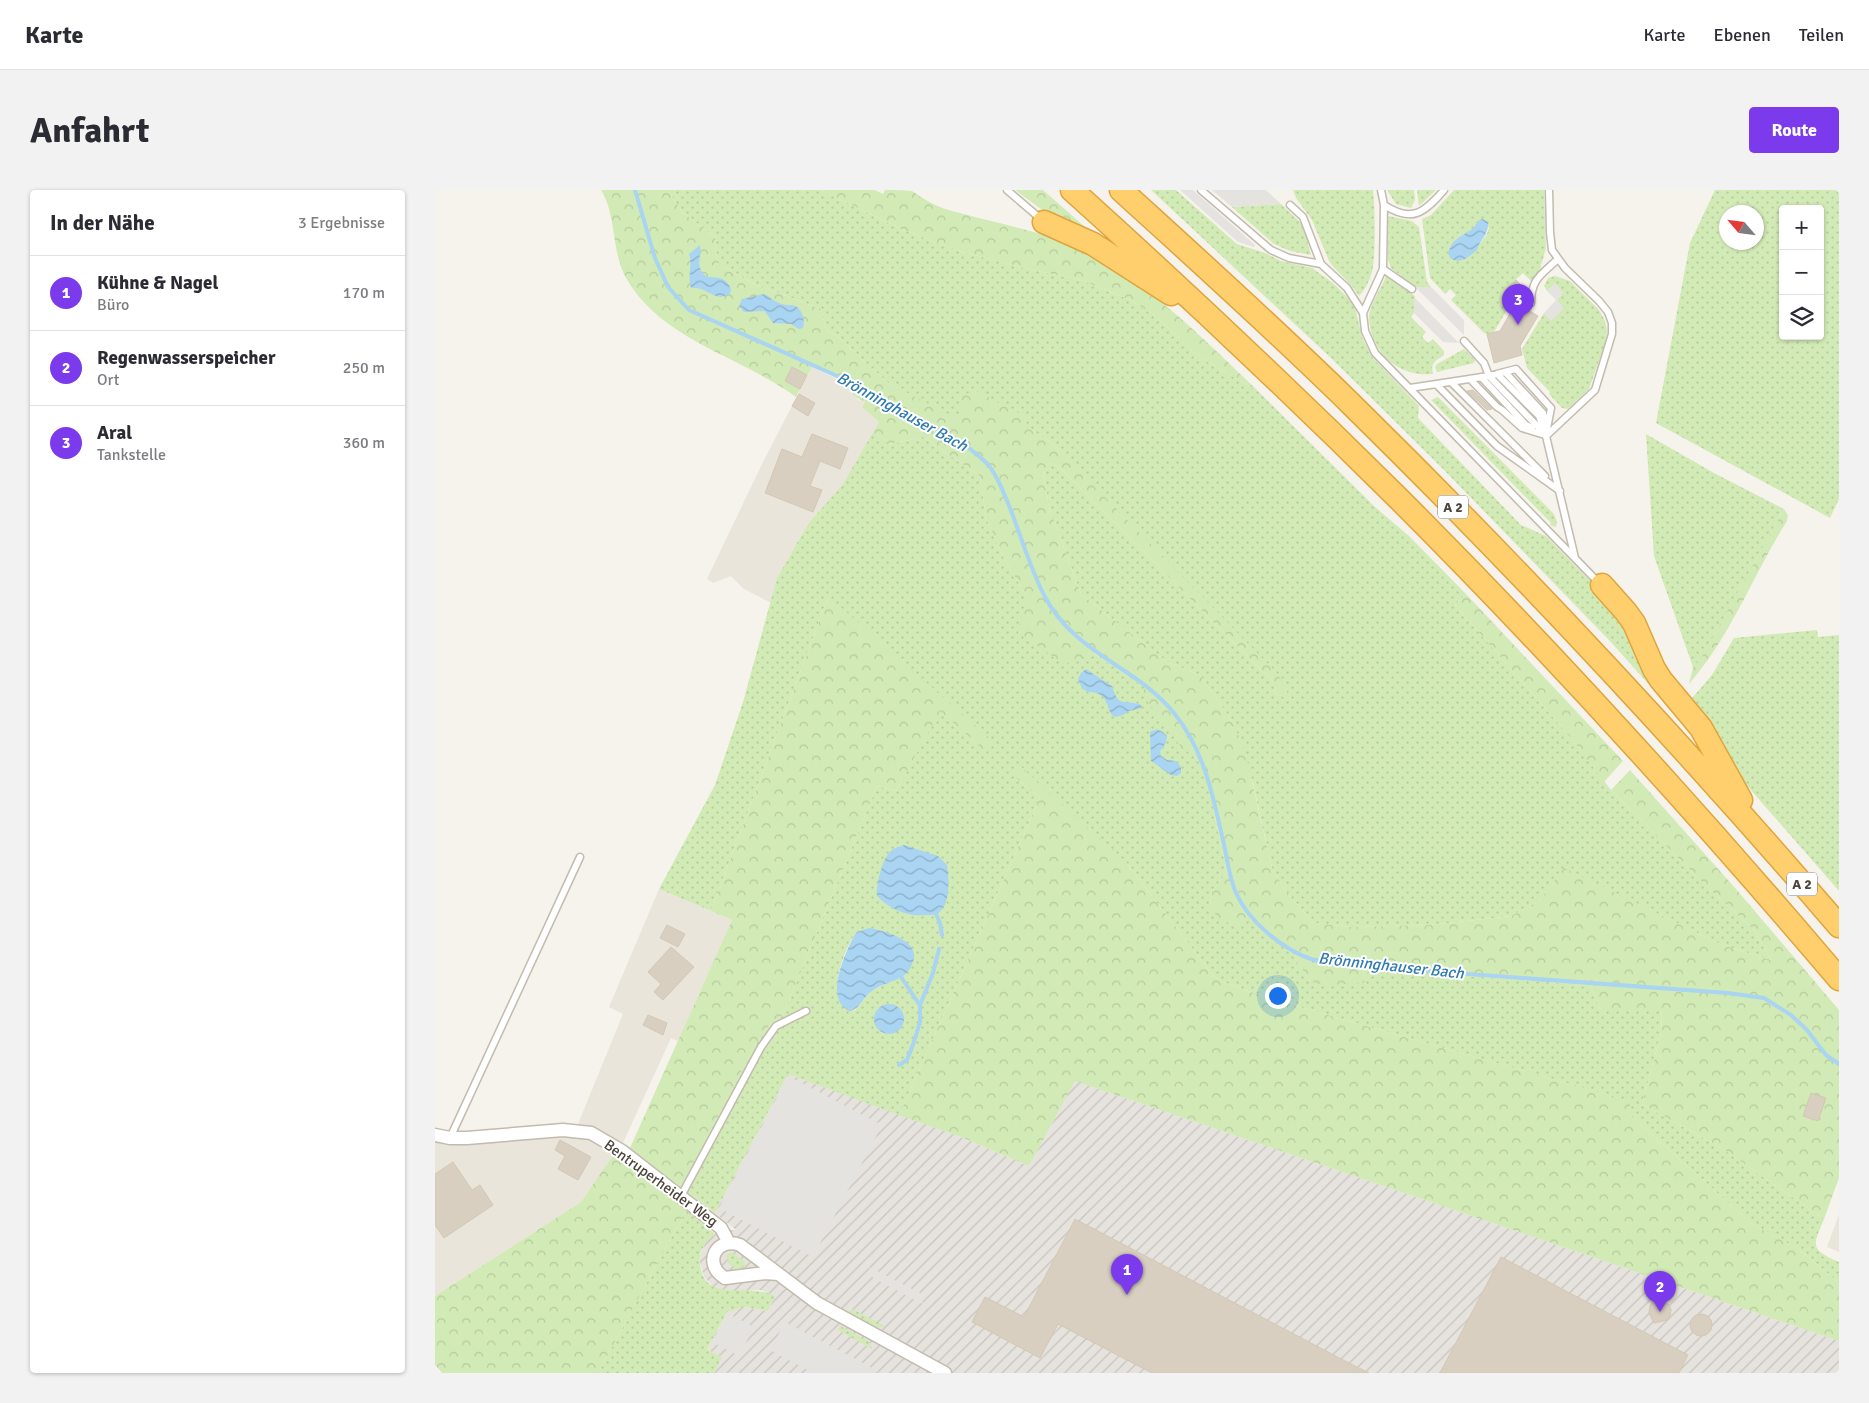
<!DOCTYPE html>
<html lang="de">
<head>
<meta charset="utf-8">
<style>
	body { margin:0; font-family:Signika,sans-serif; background:#f2f2f3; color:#2b2b33 }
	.controls { position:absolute; right:15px; top:15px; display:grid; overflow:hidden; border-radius:5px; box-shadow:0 1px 4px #0004 }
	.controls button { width:45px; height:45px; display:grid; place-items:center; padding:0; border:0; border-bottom:1px solid #e1e1e2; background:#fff; color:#2b2b33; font:25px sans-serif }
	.compass { position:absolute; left:1284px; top:15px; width:45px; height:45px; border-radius:50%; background:#fff; box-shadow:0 1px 4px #0004; rotate:298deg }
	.you { position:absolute; left:842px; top:805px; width:18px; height:18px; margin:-12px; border:4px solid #fff; border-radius:50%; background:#1a73e8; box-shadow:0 0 0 8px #1a73e833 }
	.badge { display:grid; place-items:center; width:32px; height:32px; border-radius:50%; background:#7c3aed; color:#fff; font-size:16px; font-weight:700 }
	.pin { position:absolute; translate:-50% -41px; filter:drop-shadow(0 1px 2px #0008) }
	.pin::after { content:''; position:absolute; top:26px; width:18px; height:15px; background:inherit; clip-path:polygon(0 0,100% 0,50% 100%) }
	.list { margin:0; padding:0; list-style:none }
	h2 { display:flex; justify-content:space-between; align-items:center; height:65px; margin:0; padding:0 20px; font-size:21px }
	h2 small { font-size:16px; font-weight:400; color:#7c7c81 }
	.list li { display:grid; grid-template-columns:32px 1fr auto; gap:15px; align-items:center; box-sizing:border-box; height:75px; padding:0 20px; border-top:1px solid #e1e1e2 }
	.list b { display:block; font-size:19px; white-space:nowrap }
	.list p { margin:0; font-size:16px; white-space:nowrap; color:#7c7c81 }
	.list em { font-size:16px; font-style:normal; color:#7c7c81 }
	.icon { flex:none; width:28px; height:28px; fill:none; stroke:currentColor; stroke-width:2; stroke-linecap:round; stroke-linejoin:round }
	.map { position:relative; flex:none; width:1404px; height:1183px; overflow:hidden; border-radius:5px }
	header { display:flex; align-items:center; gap:30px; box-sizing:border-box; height:70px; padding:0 25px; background:#fff; border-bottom:1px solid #e1e1e2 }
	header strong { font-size:24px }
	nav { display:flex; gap:28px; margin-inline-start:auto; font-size:18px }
	.intro { display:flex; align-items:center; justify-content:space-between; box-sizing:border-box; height:120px; padding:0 30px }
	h1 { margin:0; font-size:35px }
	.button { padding:12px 22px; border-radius:5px; background:#7c3aed; color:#fff; font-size:18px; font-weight:700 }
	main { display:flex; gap:30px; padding:0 30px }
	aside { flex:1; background:#fff; border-radius:5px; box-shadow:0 1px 4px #0004 }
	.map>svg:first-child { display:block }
	.residential { fill:#eae5da }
	.industrial { fill:url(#industrial-furrows) }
	.grass { fill:url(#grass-dots); fill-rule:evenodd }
	.forest { fill:url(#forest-crowns) }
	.parking { fill:#e5e3e0 }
	.water { fill:url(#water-waves) }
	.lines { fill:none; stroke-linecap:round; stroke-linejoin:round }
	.stream { stroke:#a9d4f2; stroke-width:4 }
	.building { fill:#d8cfc1; stroke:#d3c7b4 }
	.lane-casing { stroke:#c2bbae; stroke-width:9 }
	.street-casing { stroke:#c2bbae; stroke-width:15 }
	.highway-casing { stroke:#e0a43c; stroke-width:25 }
	.lane { stroke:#fff; stroke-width:6 }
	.street { stroke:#fff; stroke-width:12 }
	.highway { stroke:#ffcf6e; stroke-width:22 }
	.labels { text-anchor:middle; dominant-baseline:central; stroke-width:4; stroke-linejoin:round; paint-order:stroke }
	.shield { fill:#fff; stroke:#817c74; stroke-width:1 }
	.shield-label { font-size:14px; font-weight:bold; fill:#4b4439 }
	.street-label { font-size:15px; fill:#4b4439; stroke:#fff }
	.water-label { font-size:16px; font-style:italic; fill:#2e7ab2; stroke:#fff }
</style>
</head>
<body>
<header>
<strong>Karte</strong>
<nav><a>Karte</a><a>Ebenen</a><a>Teilen</a></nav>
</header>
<div class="intro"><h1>Anfahrt</h1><a class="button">Route</a></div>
<main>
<aside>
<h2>In der Nähe<small>3 Ergebnisse</small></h2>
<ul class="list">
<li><span class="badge">1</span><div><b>Kühne &amp; Nagel</b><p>Büro</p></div><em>170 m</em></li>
<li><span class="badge">2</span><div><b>Regenwasserspeicher</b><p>Ort</p></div><em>250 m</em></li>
<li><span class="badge">3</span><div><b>Aral</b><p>Tankstelle</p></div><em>360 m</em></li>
</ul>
</aside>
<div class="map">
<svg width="1404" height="1183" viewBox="0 0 1404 1183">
	<defs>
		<pattern id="industrial-furrows" width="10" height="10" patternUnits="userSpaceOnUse" patternTransform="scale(1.25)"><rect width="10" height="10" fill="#e6e2dd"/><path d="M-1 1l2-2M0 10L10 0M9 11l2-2" fill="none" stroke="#c7c3be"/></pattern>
		<pattern id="grass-dots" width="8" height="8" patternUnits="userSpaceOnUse" patternTransform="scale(1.25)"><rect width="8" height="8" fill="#d2eab5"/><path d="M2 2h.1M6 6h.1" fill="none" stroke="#b6ca9c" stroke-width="1.8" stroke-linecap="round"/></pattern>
		<pattern id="forest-crowns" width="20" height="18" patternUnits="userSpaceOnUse" patternTransform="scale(1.25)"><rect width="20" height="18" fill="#d2eab5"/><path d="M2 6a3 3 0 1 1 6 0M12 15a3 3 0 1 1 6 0" fill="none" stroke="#b6ca9c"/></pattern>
		<pattern id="water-waves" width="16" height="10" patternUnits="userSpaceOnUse" patternTransform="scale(1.25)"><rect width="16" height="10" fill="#a9d4f2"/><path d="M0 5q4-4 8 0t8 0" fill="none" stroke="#8caec5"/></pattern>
	</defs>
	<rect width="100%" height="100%" fill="#f6f3ec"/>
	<!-- residential -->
	<path class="residential" d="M377,177L406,191L423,210L430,212L427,217L444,232L408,294L373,334L342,388L336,413L309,399L296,386L278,393L272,389L327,274Z
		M224,699L297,730L243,851L236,848L188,953L159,938L143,934L188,824L174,817Z
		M128,945L155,949L178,965L146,1012L0,1106V952L12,955Z
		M1404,1024V1062L1392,1057Z"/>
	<!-- industrial -->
	<path class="industrial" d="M353,884L526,947L594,976L640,891L1404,1151V1183H279L287,1168L272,1159L292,1122L310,1117L333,1121L340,1106L325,1100L292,1102L279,1097L269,1087L265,1073V1066L270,1053L275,1048L280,1044L292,1040H301L280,1023Z"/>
	<!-- grass -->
	<path class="grass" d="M233,0H386L468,40L528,62L598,80L646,90L693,109L718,124L766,168L823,201L940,317L974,346L1031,404L1020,415L1138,550L1176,600L1272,697L1319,740L1336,770L1287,755L1130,679L1104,711L1076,726L995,735L918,737L879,733L852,703L837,678L818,594L798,533L765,485L732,472L646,404L614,317L608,281L613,273L625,278L837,491L841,504L856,509L852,499L617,253L593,238L525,231L453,193L403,147L391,139L386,119L317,93L282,73L280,47L247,22Z
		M716,0H741L802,54L830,63L846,71L877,78L898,93L914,109L921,121L927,147L937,167L984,216L983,228L1086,335L1111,346L1173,409L1235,518L1174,450L1010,281L896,168Z
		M858,0H938C940,18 941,65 937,82C935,90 930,100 924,106C916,92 903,84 894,71L877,30L861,8Z
		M952,0H979L980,10L976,18L961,14Z
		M982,0H1001L984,16Z
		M1019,0H1109L1111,58L1104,83L1096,91L1088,83L1072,98L1080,106L1059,142L1051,144L1048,142L1016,110L1021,105L1015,99L1010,104L995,88L987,29L996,25ZM1054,37L1052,44L1043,56L1013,60C1024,44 1035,39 1054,37Z
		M1280,0H1404V309L1395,328L1221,233L1255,53ZM1348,19H1385V146H1348ZM1292,22H1322V52H1292Z
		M846,14L866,33L870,42L876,65L855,61L839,54L797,17Z
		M953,26L977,31L984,37L992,92L996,97H980L956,78L953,70Z
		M951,86L980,106L979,123L976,127L991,142L987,147L993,153L998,149L1009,161V165C1001,171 995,172 998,184C969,187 944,170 936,141C935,136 934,131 934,126C936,112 946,99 951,86Z
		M1120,86L1135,91L1164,120L1170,131L1172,140L1171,151L1154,199L1133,219L1127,218L1114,204L1115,202L1092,178L1087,159L1109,123L1116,130L1122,110L1128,103L1120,94L1112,101L1109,96L1113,88Z
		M1029,159L1040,170L1039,173L1002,182L1000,177L1002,174Z
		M1003,207L1119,324L1122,332L1121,337L1115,335L1116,333L996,210Z
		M438,242L455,254L488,247L545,286L551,328L569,368L592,407L658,463L709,497L762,562L774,598L792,682L777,701L775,716L814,727L831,744L856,763L876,792L934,779L1155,795L1165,819L1227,818L1226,843L1207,914L1288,959L1389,1029C1378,1056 1374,1059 1404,1072V1093L1365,1060L1316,1033L1195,925L1194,911L833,808L785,791L776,783L691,672L578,585L605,608L464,925L353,884L280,1023L246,997L322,852L335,834L348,825L442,596L461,601L505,520L550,561L392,410L276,721L224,699L280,595L308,512L342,388L373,334L408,294ZM422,742L466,787L437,800L420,820L415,821C389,811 409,757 422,742Z
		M1211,244L1279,283L1349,319L1265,471L1258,477L1219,366Z
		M1382,440L1383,447L1404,445V701L1308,591L1276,533L1257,508L1277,485L1299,448Z
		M251,1020L280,1044C271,1051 263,1061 265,1074C269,1115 315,1092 340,1106L333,1121L310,1117L292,1122L272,1159L287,1168L279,1183H163Z
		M295,1063L299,1064L310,1072V1077L300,1079L294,1074L291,1065Z
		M417,1119L450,1136L442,1138L414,1123Z
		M405,1136L435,1152L437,1159L403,1140Z"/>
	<!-- forest -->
	<path class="forest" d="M166,0H233L247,22L280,47L282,73L317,93L386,119L391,139L403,147L453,193L525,230V207L539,200L590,226L593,238L617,253L841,482L852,499L856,509L841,504L837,491L625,278L613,273L608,282L614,317L646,404L732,472L765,485L798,533L810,561L837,678L852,703L879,733L918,737L995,735L1076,726L1104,711L1129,678L1287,755L1336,770L1319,740L1272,697L1176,600L1195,580L1301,699L1404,820V988L1389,1029L1288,959L1207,914L1226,843L1227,819H1165L1155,795L964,781L934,779L929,793L891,795L876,792L856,763L831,744L814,727L809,736L785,731L775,716L777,701L792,682L774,598L762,563L749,561L709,507V497L658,463L629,474L583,443L592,407L569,368L551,328L545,286L488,247L455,254L438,242L444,232L427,217L430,212C417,208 415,198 406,191C399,185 386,181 377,177L361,207C306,166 227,151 191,88C176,61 182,26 166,0Z
		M386,0H440L448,4L450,0C457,0 470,0 477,1C480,2 483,6 486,7C495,13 506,18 517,21C563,34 612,41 655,64C719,98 771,151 823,201L766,168L718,124L693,109L646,90L598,80L528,62L468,40Z
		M580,0H608L666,51L610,22Z
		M1349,319L1353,325L1352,331C1318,385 1296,446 1254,494L1258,477L1265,470Z
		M1031,404L1188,571L1169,592L1138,550L1020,415Z
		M392,410L400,412L558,551L550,561L505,521L461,601L442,596L348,825L335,834L322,852L246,997L195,958L297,730L276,721Z
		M583,574L691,672L776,783L785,791L833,808L1195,911V925L1316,1033L1365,1060L1404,1093V1151L640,891L594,976L526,947L464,925L605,608L578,585Z
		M178,965L251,1020L163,1183H7L0,1175V1106L146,1012Z"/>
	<!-- parking -->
	<path class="parking" d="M745,0H758L820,55L819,57L803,52Z
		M777,0H831L846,14L797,17Z
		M1120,93L1128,103L1122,110L1129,118L1116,131L1109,123L1121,110L1112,101Z
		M980,97H996L1029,130V145Z
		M979,107L1024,153L1008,152L979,123Z
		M353,886L447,935L378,1067L284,1018Z
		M434,1077L485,1103L488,1114L438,1088Z
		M292,1123L319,1137L304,1166L277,1152Z
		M350,1132L441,1180L440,1183H378L335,1160Z"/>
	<!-- water -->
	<path class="water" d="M1048,29L1053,32C1054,45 1045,49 1042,60C1034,67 1025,75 1015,68L1013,63C1016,50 1026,46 1036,40C1042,36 1041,30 1048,29Z
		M265,55C267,64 261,74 267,82C273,93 288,80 296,99L295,104C278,113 273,96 256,98C252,86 258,75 254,64Z
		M329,104C334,106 337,110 342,112C355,119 361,109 368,126C369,131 369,133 368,138L364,139L356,134L338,133L331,123L329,121L309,122L304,116L307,109Z
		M651,479L677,496C684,520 690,508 706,515L707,518L694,521L688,525L680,527L677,525C673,520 673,512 668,507C658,497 649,509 643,489L646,483Z
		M722,539L728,542L732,546L731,553L725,561L726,566L732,570L741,571L746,577V583L742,586L736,585L716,571L715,542Z
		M469,655L503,666L512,675C514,688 516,715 503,723C500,725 495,725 491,725C472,727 455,719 442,706C441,695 447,671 454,663C458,658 463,657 469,655Z
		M434,738C451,741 488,751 477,774C475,779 473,782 468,786C459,792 446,794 437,801C428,807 425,819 415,821C388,811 410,763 419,746L422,742Z
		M439 829a15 15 0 1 1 30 0a15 15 0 1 1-30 0Z"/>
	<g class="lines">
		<!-- stream -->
		<path class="stream" d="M200,0L220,68L233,97L254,120L411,190L526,252C536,260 547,267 555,277C564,289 569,304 575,318C586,346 595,378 609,405C639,464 701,476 739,523C771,562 779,612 790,659C793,674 795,690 801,703C814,732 849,761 879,770C888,773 900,773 909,775L1293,803L1329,808L1356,825L1372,840L1391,865L1404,874
			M501,724L505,733L507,745
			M466,787L484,814
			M464,875L472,870L479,852L485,832V815L498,783L504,759"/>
	</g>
	<!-- building -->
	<path class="building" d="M1081,90L1089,98L1080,106L1072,98Z
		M1081,113L1103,126L1085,156L1087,165L1059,173L1052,144L1065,141Z
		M357,177L372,185L365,199L350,191Z
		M1038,200L1057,219L1052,220L1032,201Z
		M364,204L380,213L373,226L357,216Z
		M377,244L413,258L405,279L385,271L375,296L387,300L378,322L330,303L347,259L367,267Z
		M232,735L250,744L243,757L225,748Z
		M236,757L259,777L228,810L219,802L226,794L213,782Z
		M213,825L232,833L228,845L208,835Z
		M1376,903L1391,908L1383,931L1368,926Z
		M125,950L156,967L143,990L123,979L130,966L120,960Z
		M18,972L37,1000L45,995L58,1015L9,1048L0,1035V984Z
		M640,1029L912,1172L934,1183H717L623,1134L605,1168L537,1132L550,1107L589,1127Z
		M1066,1067L1253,1165L1244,1183H1005Z
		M1226,1109L1234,1115L1236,1120L1235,1126L1232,1130L1219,1133L1214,1123L1215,1116L1217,1112Z
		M1255 1135a11 11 0 1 1 22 0a11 11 0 1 1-22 0Z"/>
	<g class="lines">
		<defs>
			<path id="lane" d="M572,0L607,30
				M766,0L836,60L854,68L886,74L912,98L928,123L930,141L940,163L1164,393
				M855,15L868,27L886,74
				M949,15C977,33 989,23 1009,0
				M948,79L977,99
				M1096,113C1096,89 1106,85 1123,69
				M928,123L948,79L949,15L946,0
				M1029,151L1049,173L1054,186L1109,243
				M1070,182L1108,223L1110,234
				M1062,184L1104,226L1111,246L1140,368
				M1046,187L1091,235L1097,238
				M1035,189L1062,217L1067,220L1087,238L1110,245
				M1016,192L1110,286
				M1002,195L1062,256L1125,301
				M975,198L1054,186L1081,179L1116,218L1111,244
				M1111,246L1160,200L1177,144V133L1173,122L1164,111L1130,78L1117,60L1115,42L1114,0
				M15,948L145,667
				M246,1006L326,857L341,836L371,821"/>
			<path id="street" d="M0,945L15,948H32L128,940L156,943L187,961L286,1038L294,1053
				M343,1084L330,1083L290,1088C267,1074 281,1046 305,1055L382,1113L510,1183"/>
			<path id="highway" d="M637,0C748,100 857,203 963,308C1117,462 1263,623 1404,789
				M686,0C764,71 842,141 917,215C1087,382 1249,556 1404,736
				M609,32L658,54L736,104
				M1167,395L1191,422L1199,433L1219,479L1226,490L1266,538L1306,610"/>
		</defs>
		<!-- lane casing -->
		<use href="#lane" class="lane-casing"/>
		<!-- street casing -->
		<use href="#street" class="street-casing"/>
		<!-- highway casing -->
		<use href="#highway" class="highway-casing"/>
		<!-- lane -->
		<use href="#lane" class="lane"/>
		<!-- street -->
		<use href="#street" class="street"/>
		<!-- highway -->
		<use href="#highway" class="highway"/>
	</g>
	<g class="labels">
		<!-- shield labels -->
		<g class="shield">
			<rect x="1003" y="305.5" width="30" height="23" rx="4"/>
			<rect x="1352" y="682.5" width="30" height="23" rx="4"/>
		</g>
		<g class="shield-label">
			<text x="1018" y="317">A 2</text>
			<text x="1367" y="694">A 2</text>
		</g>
		<!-- street labels -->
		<g class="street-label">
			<text transform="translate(226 993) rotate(36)">Bentruperheider Weg</text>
		</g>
		<!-- water labels -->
		<g class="water-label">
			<text transform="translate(467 222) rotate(29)">Brönninghauser Bach</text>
			<text transform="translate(956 776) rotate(6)">Brönninghauser Bach</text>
		</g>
	</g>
</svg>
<div class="controls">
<button>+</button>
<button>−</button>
<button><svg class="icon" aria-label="layers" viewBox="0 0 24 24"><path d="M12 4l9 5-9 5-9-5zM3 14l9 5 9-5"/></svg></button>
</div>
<svg class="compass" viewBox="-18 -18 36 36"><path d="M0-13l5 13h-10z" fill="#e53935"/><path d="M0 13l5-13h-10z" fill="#7c7c81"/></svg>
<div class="you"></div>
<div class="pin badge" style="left:692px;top:1105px">1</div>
<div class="pin badge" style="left:1225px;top:1122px">2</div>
<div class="pin badge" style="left:1083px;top:135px">3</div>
</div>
</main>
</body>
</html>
